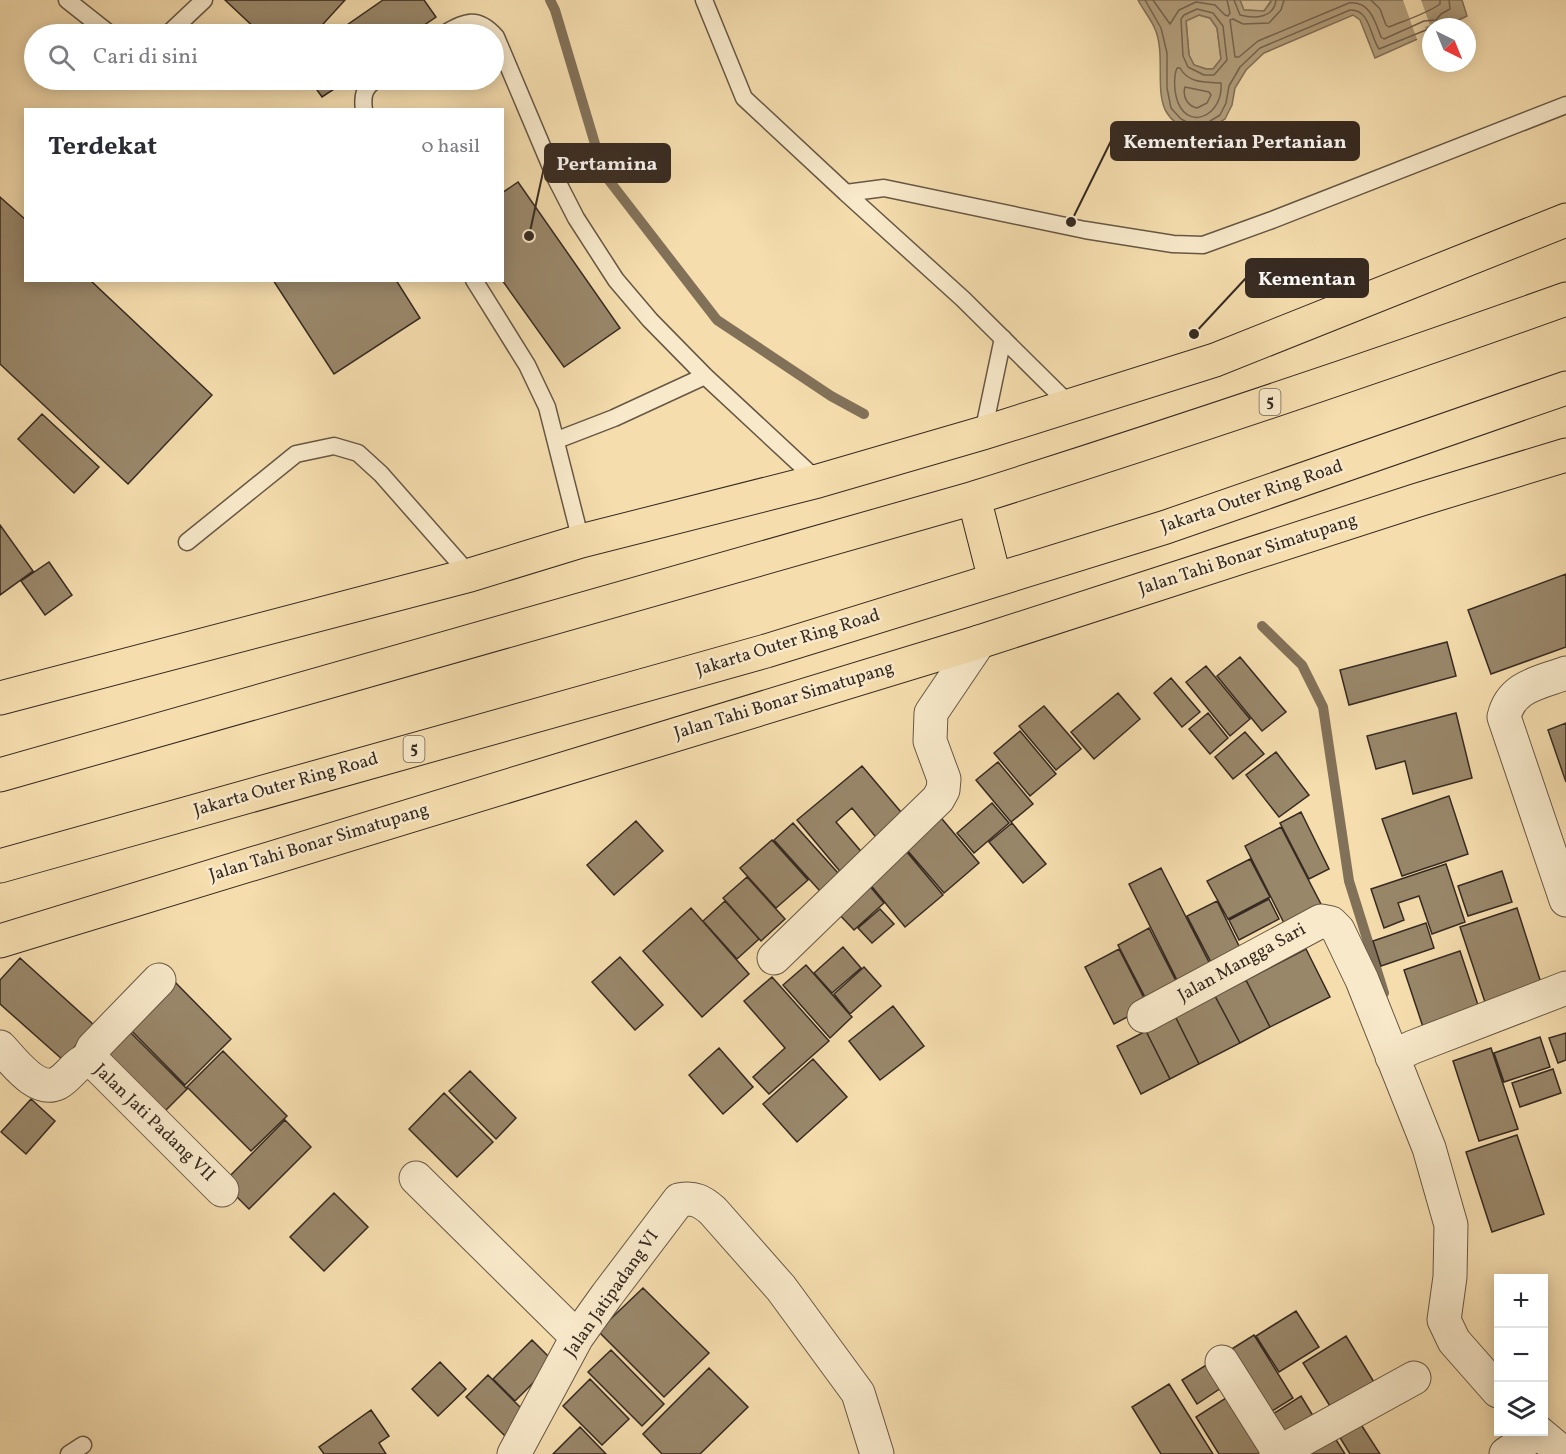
<!DOCTYPE html>
<html lang="id">
<head>
<meta charset="utf-8">
<style>
	body { margin:0; font-family:Vollkorn,serif; background:#f2f2f3; color:#2b2b33 }
	.controls { position:absolute; right:18px; bottom:18px; display:grid; overflow:hidden; border-radius:0px; box-shadow:0 3px 15px #0003 }
	.controls button { width:54px; height:54px; display:grid; place-items:center; padding:0; border:0; border-bottom:2px solid #e1e1e2; background:#fff; color:#2b2b33; font:30px sans-serif }
	.compass { position:absolute; left:1422px; top:18px; width:54px; height:54px; border-radius:50%; background:#fff; box-shadow:0 3px 15px #0003; rotate:137deg }
	.list { margin:0; padding:0; list-style:none }
	h2 { display:flex; justify-content:space-between; align-items:center; height:78px; margin:0; padding:0 24px; font-size:26px }
	h2 small { font-size:20px; font-weight:400; color:#7c7c81 }
	.icon { flex:none; width:33px; height:33px; fill:none; stroke:currentColor; stroke-width:2; stroke-linecap:round; stroke-linejoin:round }
	.map { position:relative; flex:none; width:1566px; height:1454px; overflow:hidden }
	.search { position:absolute; background:#fff; box-shadow:0 3px 15px #0003; left:24px; top:24px; width:480px; height:66px; display:flex; align-items:center; gap:15px; box-sizing:border-box; padding:0 21px; border-radius:33px; color:#7c7c81; font-size:22px }
	.panel { position:absolute; background:#fff; box-shadow:0 3px 15px #0003; left:24px; top:108px; width:480px; height:174px; border-radius:0px }
	.map>svg:first-child { display:block }
	.green { fill:#d5bf96; stroke:#86745c; stroke-width:1.5 }
	.water { fill:#b4a07e; stroke:#827159; stroke-width:1.5; fill-rule:evenodd }
	.pier { fill:#f5ddae }
	.lines { fill:none; stroke-linecap:round; stroke-linejoin:round }
	.shore { stroke:#756550; stroke-width:1.5 }
	.stream { stroke:#827159; stroke-width:10 }
	.building { fill:#99876a; stroke:#362a21; stroke-width:1.5 }
	.service-casing { stroke:#665744; stroke-width:19 }
	.minor-casing { stroke:#665744; stroke-width:35 }
	.trunk-casing { stroke:#362a21; stroke-width:35 }
	.motorway-casing { stroke:#362a21; stroke-width:35 }
	.service { stroke:#f8e9ca; stroke-width:16 }
	.minor { stroke:#f8e9ca; stroke-width:33 }
	.trunk { stroke:#f5ddae; stroke-width:33 }
	.motorway { stroke:#f5ddae; stroke-width:33 }
	.labels { text-anchor:middle; dominant-baseline:central; stroke-width:5; stroke-linejoin:round; paint-order:stroke }
	.shield { fill:#f8e9ca; stroke:#706354; stroke-width:1.5 }
	.shield-label { font-size:16px; font-weight:bold; fill:#362a21 }
	.street-label { font-size:18px; fill:#362a21; stroke:#f8e9ca }
	.leader { fill:none; stroke:#362a21; stroke-width:2 }
	.callout-dot { fill:#362a21; stroke:#f8e9ca; stroke-width:2 }
	.callout { fill:#362a21; stroke:#362a21; stroke-width:2 }
	.callout-label { font-size:20px; text-anchor:middle; font-weight:bold; fill:#fff }
</style>
</head>
<body>
<div class="map">
<svg width="1566" height="1454" viewBox="0 0 1566 1454">
	<rect width="100%" height="100%" fill="#f5ddae"/>
	<filter id="stains"><feTurbulence type="fractalNoise" baseFrequency=".00333" numOctaves="4"/><feColorMatrix values="0 0 0 0 .2 0 0 0 0 .09 0 0 0 0 .02 0 0 0 .5 -.17"/></filter>
	<radialGradient id="worn" r=".72"><stop offset=".6" stop-color="#630" stop-opacity="0"/><stop offset="1" stop-color="#630" stop-opacity=".3"/></radialGradient>
	<!-- green -->
	<path class="green" d="M1240,0H1270L1271,1L1264,11L1243,10Z
		M1199,15L1210,18L1217,28L1221,59L1213,69H1206L1194,65L1189,55L1186,20Z"/>
	<!-- water -->
	<path class="water" d="M1138,0H1240L1244,10L1264,11L1271,2L1270,0H1462L1467,16L1444,27H1431V33L1375,58L1360,20L1353,15L1264,53L1246,70L1235,88L1232,105L1225,119L1209,129L1193,133C1183,127 1173,123 1167,113C1154,93 1166,54 1155,29C1151,19 1143,10 1138,0ZM1199,15L1210,18L1217,28L1221,59L1213,69H1206L1194,65L1189,55L1186,21Z"/>
	<!-- pier -->
	<path class="pier" d="M1403,0H1421L1430,25L1425,27L1429,37L1418,42Z"/>
	<g class="lines">
		<!-- shore -->
		<path class="shore" d="M1145,0L1161,28L1167,53V88L1171,108L1181,119L1194,126L1207,123L1220,115L1226,103L1229,86L1240,67L1260,48L1350,10C1370,9 1370,36 1379,49L1431,28
			M1153,0L1170,24L1179,10L1196,2L1215,5L1225,15L1228,16L1230,13L1227,0
			M1234,0L1240,15C1255,19 1274,18 1276,0
			M1284,0L1281,10L1269,23L1243,24L1233,19L1230,20L1235,57H1239L1258,41L1349,3C1370,1 1375,21 1381,37L1384,39L1424,21L1436,20L1441,14L1450,9L1449,0
			M1371,0L1380,9L1386,25L1389,27C1406,20 1426,14 1440,4V0
			M1197,9L1213,13L1223,26L1227,60L1214,75H1204L1188,67L1183,56L1181,19L1184,15Z
			M1177,68H1180C1189,84 1206,82 1221,83C1224,116 1185,134 1176,96C1174,87 1174,75 1177,68Z
			M1185,87L1209,92L1211,95L1207,103L1197,108C1188,106 1182,97 1185,87Z"/>
		<!-- stream -->
		<path class="stream" d="M550,0L555,10L604,174L717,320L831,396L864,414
			M1262,626L1302,665L1323,707L1349,881L1384,993"/>
	</g>
	<!-- building -->
	<path class="building" d="M225,0H345L314,34H261Z
		M383,0H424L436,17L411,34H334Z
		M310,80H348L322,97Z
		M518,182L620,328L564,367L502,280V193Z
		M0,197L26,220V280H90L212,395L128,484L0,364Z
		M273,280H396L420,318L334,374Z
		M42,414L99,467L74,493L18,439Z
		M0,525L33,571L0,595Z
		M49,562L72,595L45,615L21,581Z
		M1566,574V647L1491,674L1468,610Z
		M1447,642L1456,676L1349,705L1340,670Z
		M1240,657L1286,712L1262,731L1217,676Z
		M1206,666L1250,719L1230,736L1186,682Z
		M1171,678L1200,712L1182,727L1154,693Z
		M1118,693L1140,719L1094,759L1071,732Z
		M1044,706L1081,749L1056,770L1019,726Z
		M1208,713L1228,738L1210,754L1189,729Z
		M1456,713L1472,778L1413,794L1405,761L1376,769L1367,736Z
		M1566,723V782L1548,730Z
		M1020,731L1056,774L1030,796L994,753Z
		M1245,732L1264,754L1233,779L1215,757Z
		M1276,752L1309,795L1279,817L1246,775Z
		M998,762L1033,804L1011,822L976,780Z
		M862,766L906,818L879,841L852,808L836,822L865,856L843,875L797,820Z
		M1449,796L1468,854L1402,876L1382,819Z
		M992,803L1009,823L974,853L957,833Z
		M1301,812L1329,869L1309,879L1280,823Z
		M937,813L979,863L944,893L901,843Z
		M636,821L663,851L614,895L587,865Z
		M793,823L847,883L828,900L774,840Z
		M1012,823L1046,864L1023,883L989,842Z
		M1281,827L1323,908L1286,927L1245,846Z
		M772,840L808,880L776,908L740,868Z
		M901,845L943,895L905,927L864,877Z
		M1250,859L1270,897L1228,919L1207,881Z
		M1446,864L1465,922L1432,934L1419,896L1398,903L1404,920L1384,928L1371,889Z
		M1161,868L1212,968L1179,984L1129,884Z
		M1502,871L1512,902L1468,916L1458,886Z
		M747,877L785,919L761,941L723,898Z
		M868,884L884,903L854,930L837,912Z
		M1269,899L1279,919L1239,940L1229,920Z
		M725,901L759,939L737,959L703,921Z
		M1217,901L1242,952L1213,966L1187,916Z
		M691,908L749,974L702,1017L643,951Z
		M1517,908L1541,983L1485,1002L1460,927Z
		M880,909L894,924L872,943L858,928Z
		M1426,923L1434,948L1381,966L1373,941Z
		M1149,928L1177,983L1146,999L1118,945Z
		M843,947L861,968L832,993L814,973Z
		M1119,949L1148,1006L1114,1024L1085,967Z
		M1306,949L1330,997L1270,1027L1246,980Z
		M1460,951L1480,1011L1424,1030L1404,970Z
		M620,957L663,1005L635,1030L592,982Z
		M20,958L94,1025L63,1060L0,1004V980Z
		M806,965L852,1017L830,1038L783,985Z
		M864,967L881,986L850,1014L834,994Z
		M170,977L231,1039L185,1085L124,1023Z
		M772,977L829,1041L769,1094L753,1077L785,1048L744,1001Z
		M1246,980L1270,1027L1240,1043L1215,996Z
		M1215,996L1240,1043L1199,1064L1175,1016Z
		M893,1006L924,1046L880,1080L849,1041Z
		M1175,1016L1199,1064L1170,1079L1146,1031Z
		M1146,1031L1170,1079L1141,1094L1117,1046Z
		M130,1032L187,1089L159,1117L102,1059Z
		M1566,1033V1060L1558,1063L1549,1038Z
		M1540,1037L1550,1067L1504,1082L1494,1053Z
		M719,1048L753,1087L723,1114L689,1075Z
		M1491,1048L1518,1129L1479,1141L1453,1061Z
		M223,1051L287,1116L251,1151L187,1087Z
		M813,1059L847,1097L797,1142L763,1104Z
		M1553,1069L1561,1093L1520,1107L1512,1083Z
		M470,1071L516,1118L496,1139L449,1091Z
		M444,1093L493,1142L457,1177L409,1129Z
		M31,1099L55,1121L26,1154L1,1132Z
		M285,1120L311,1147L249,1209L223,1183Z
		M1517,1135L1544,1214L1492,1232L1466,1152Z
		M334,1193L368,1227L324,1271L290,1237Z
		M643,1288L709,1353L664,1397L598,1331Z
		M1296,1311L1319,1347L1279,1372L1256,1336Z
		M1254,1335L1293,1398L1261,1418L1222,1355Z
		M1346,1336L1377,1387L1335,1414L1303,1363Z
		M532,1340L554,1362L515,1401L493,1379Z
		M611,1350L664,1404L642,1426L588,1372Z
		M1216,1359L1230,1382L1197,1404L1182,1380Z
		M440,1362L466,1389L438,1416L412,1389Z
		M709,1368L748,1407L700,1454H662L643,1434Z
		M488,1375L527,1414L505,1436L466,1397Z
		M590,1379L629,1419L602,1445L563,1406Z
		M1169,1384L1213,1454H1161L1132,1407Z
		M1301,1396L1318,1424L1282,1447L1265,1419Z
		M1226,1398L1262,1454H1219L1196,1417Z
		M371,1410L389,1436L379,1443L386,1454H324L319,1447Z
		M1360,1423L1380,1454H1350L1339,1436Z
		M580,1427L606,1454H553Z
		M1333,1435L1345,1454H1303Z"/>
	<g class="lines">
		<defs>
			<path id="service" d="M67,0L110,34
				M704,0L744,98L846,193L884,188L1085,230L1173,244L1203,245L1272,220L1566,105
				M168,34L204,0
				M444,34C465,21 478,16 496,37L556,179L576,218L616,280L650,320L705,376L818,481
				M364,110C362,96 364,87 376,80
				M846,193L963,299L1071,406
				M474,280L527,365L547,407L581,541
				M983,433L1003,338
				M557,440L614,418L705,376
				M187,542L296,454L334,446L358,453L381,474L470,575
				M69,1454L83,1445"/>
			<path id="minor" d="M1566,673C1539,683 1511,686 1504,717L1566,900
				M774,958L938,799L943,790L944,779L930,741L931,713L979,642
				M1144,1016L1321,921L1331,923L1338,930L1362,980L1429,1148L1451,1225L1450,1277L1444,1320L1454,1341L1498,1391
				M0,1047C13,1060 36,1094 58,1083C69,1077 75,1064 88,1059L96,1064L222,1190
				M1392,1057L1413,1047L1566,988
				M88,1059L93,1048L159,980
				M416,1178L577,1337
				M1222,1362L1280,1454
				M1538,1432L1564,1454
				M514,1454L577,1337L607,1295L679,1200C694,1197 702,1201 713,1211L781,1288L858,1393L877,1454
				M1276,1454L1414,1378
				M1506,1454L1538,1432"/>
			<path id="trunk" d="M0,698L470,575L581,541L818,481L983,433L1215,360L1566,220
				M0,941L979,642L1418,500L1566,455"/>
			<path id="motorway" d="M974,498L995,580
				M0,775L974,498C1173,435 1370,369 1566,299
				M0,866L766,651L1166,527L1566,388"/>
		</defs>
		<!-- service casing -->
		<use href="#service" class="service-casing"/>
		<!-- minor casing -->
		<use href="#minor" class="minor-casing"/>
		<!-- trunk casing -->
		<use href="#trunk" class="trunk-casing"/>
		<!-- motorway casing -->
		<use href="#motorway" class="motorway-casing"/>
		<!-- service -->
		<use href="#service" class="service"/>
		<!-- minor -->
		<use href="#minor" class="minor"/>
		<!-- trunk -->
		<use href="#trunk" class="trunk"/>
		<!-- motorway -->
		<use href="#motorway" class="motorway"/>
	</g>
	<g class="labels">
		<!-- shield labels -->
		<g class="shield">
			<rect x="1259.5" y="389" width="21" height="26" rx="4.5"/>
			<rect x="403.5" y="736" width="21" height="26" rx="4.5"/>
		</g>
		<g class="shield-label">
			<text x="1270" y="402">5</text>
			<text x="414" y="749">5</text>
		</g>
		<!-- street labels -->
		<g class="street-label">
			<text transform="translate(1252 497) rotate(-19)">Jakarta Outer Ring Road</text>
			<text transform="translate(1248 555) rotate(-18)">Jalan Tahi Bonar Simatupang</text>
			<text transform="translate(788 643) rotate(-17)">Jakarta Outer Ring Road</text>
			<text transform="translate(784 701) rotate(-17)">Jalan Tahi Bonar Simatupang</text>
			<text transform="translate(286 785) rotate(-16)">Jakarta Outer Ring Road</text>
			<text transform="translate(319 843) rotate(-17)">Jalan Tahi Bonar Simatupang</text>
			<text transform="translate(1242 963) rotate(-29)">Jalan Mangga Sari</text>
			<text transform="translate(154 1123) rotate(44)">Jalan Jati Padang VII</text>
			<text transform="translate(612 1294) rotate(-55)">Jalan Jatipadang VI</text>
		</g>
	</g>
	<!-- callouts -->
	<path class="leader" d="M1071 222L1111 141M529 236L545 163M1194 334L1246 278"/>
	<g class="callout-dot">
		<circle cx="1071" cy="222" r="6"/>
		<circle cx="529" cy="236" r="6"/>
		<circle cx="1194" cy="334" r="6"/>
	</g>
	<g class="callout">
		<rect x="1111" y="122" width="248" height="38" rx="6"/>
		<rect x="545" y="144" width="125" height="38" rx="6"/>
		<rect x="1246" y="259" width="122" height="38" rx="6"/>
	</g>
	<g class="callout-label">
		<text x="1235" y="148">Kementerian Pertanian</text>
		<text x="607" y="170">Pertamina</text>
		<text x="1307" y="285">Kementan</text>
	</g>
	<rect width="100%" height="100%" filter="url(#stains)"/>
	<rect width="100%" height="100%" fill="url(#worn)"/>
</svg>
<div class="controls">
<button>+</button>
<button>−</button>
<button><svg class="icon" aria-label="layers" viewBox="0 0 24 24"><path d="M12 4l9 5-9 5-9-5zM3 14l9 5 9-5"/></svg></button>
</div>
<svg class="compass" viewBox="-18 -18 36 36"><path d="M0-13l5 13h-10z" fill="#e53935"/><path d="M0 13l5-13h-10z" fill="#7c7c81"/></svg>
<div class="search"><svg class="icon" aria-label="search" viewBox="0 0 24 24"><circle cx="10" cy="10" r="6"/><path d="M15 15l6 6"/></svg>Cari di sini</div>
<section class="panel">
<h2>Terdekat<small>0 hasil</small></h2>
<ul class="list">
</ul>
</section>
</div>
</body>
</html>
